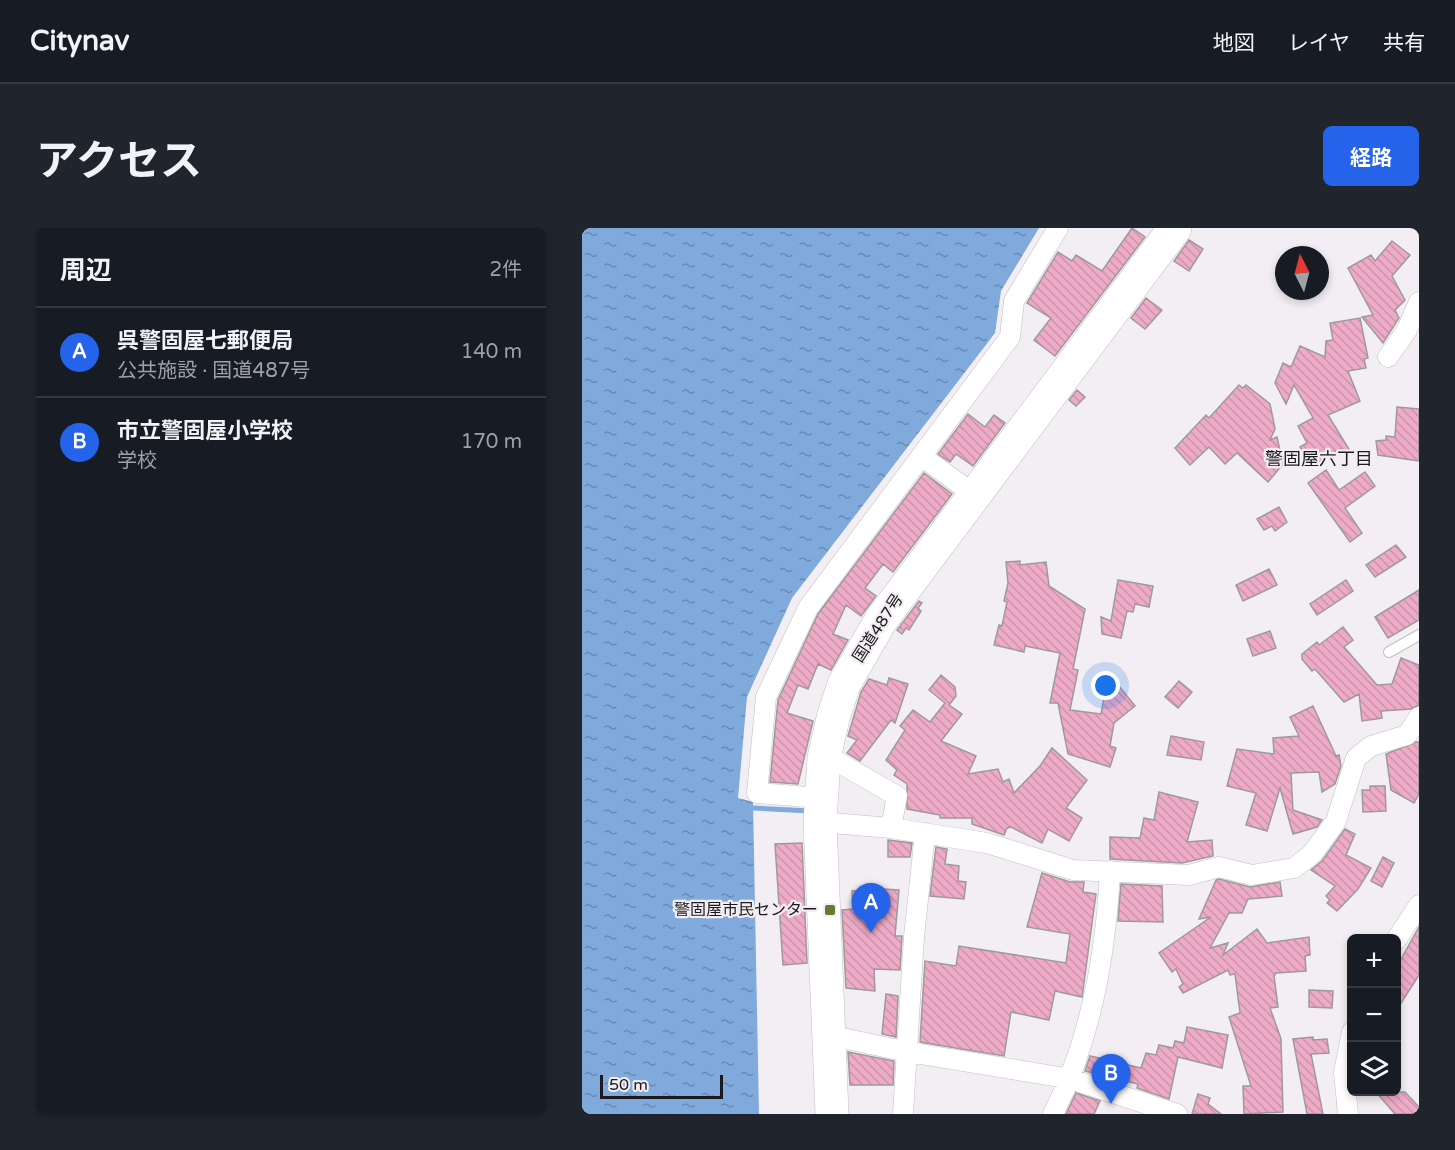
<!DOCTYPE html>
<html lang="ja">
<head>
<meta charset="utf-8">
<style>
	body { margin:0; font-family:"Varela Round","Noto Sans JP",sans-serif; background:#20242c; color:#f1f3f6 }
	.controls { position:absolute; right:18px; bottom:18px; display:grid; overflow:hidden; border-radius:9px; box-shadow:0 3px 9px #0003 }
	.controls button { width:54px; height:54px; display:grid; place-items:center; padding:0; border:0; border-bottom:2px solid #363941; background:#171b24; color:#f1f3f6; font:30px sans-serif }
	.compass { position:absolute; left:693px; top:18px; width:54px; height:54px; border-radius:50%; background:#171b24; box-shadow:0 3px 9px #0003; rotate:354deg }
	.scale { position:absolute; left:18px; bottom:15px; width:123px; box-sizing:border-box; padding-left:6px; border:3px solid #1c1a1c; border-top:0; font-size:16px; line-height:21px; white-space:nowrap; color:#1c1a1c; -webkit-text-stroke:4px #f2eef3; paint-order:stroke }
	.you { position:absolute; left:524px; top:458px; width:21px; height:21px; margin:-15px; border:4px solid #fff; border-radius:50%; background:#1a73e8; box-shadow:0 0 0 9px #1a73e833 }
	.badge { display:grid; place-items:center; width:39px; height:39px; border-radius:50%; background:#2563eb; color:#fff; font-size:20px; font-weight:700 }
	.pin { position:absolute; translate:-50% -50px; filter:drop-shadow(0 2px 3px #0008) }
	.pin::after { content:''; position:absolute; top:32px; width:21px; height:18px; background:inherit; clip-path:polygon(0 0,100% 0,50% 100%) }
	.list { margin:0; padding:0; list-style:none }
	h2 { display:flex; justify-content:space-between; align-items:center; height:78px; margin:0; padding:0 24px; font-size:26px }
	h2 small { font-size:20px; font-weight:400; color:#9ea1a6 }
	.list li { display:grid; grid-template-columns:39px 1fr auto; gap:18px; align-items:center; box-sizing:border-box; height:90px; padding:0 24px; border-top:2px solid #363941 }
	.list b { display:block; font-size:22px; white-space:nowrap }
	.list p { margin:0; font-size:20px; white-space:nowrap; color:#9ea1a6 }
	.list em { font-size:20px; font-style:normal; color:#9ea1a6 }
	.icon { flex:none; width:33px; height:33px; fill:none; stroke:currentColor; stroke-width:2; stroke-linecap:round; stroke-linejoin:round }
	.map { position:relative; flex:none; width:837px; height:886px; overflow:hidden; border-radius:9px }
	header { display:flex; align-items:center; gap:36px; box-sizing:border-box; height:84px; padding:0 30px; background:#171b24; border-bottom:2px solid #363941 }
	header strong { font-size:28px }
	nav { display:flex; gap:33px; margin-inline-start:auto; font-size:21px }
	.intro { display:flex; align-items:center; justify-content:space-between; box-sizing:border-box; height:144px; padding:0 36px }
	h1 { margin:0; font-size:42px }
	.button { padding:15px 27px; border-radius:9px; background:#2563eb; color:#fff; font-size:21px; font-weight:700 }
	main { display:flex; gap:36px; padding:0 36px }
	aside { flex:1; background:#171b24; border-radius:9px; box-shadow:0 3px 9px #0003 }
	.map>svg:first-child { display:block }
	.water { fill:url(#water-ripples) }
	.lines { fill:none; stroke-linecap:round; stroke-linejoin:round }
	.stream { stroke:#80aadb; stroke-width:5 }
	.building { fill:url(#building-back-hatch); stroke:#9f999b; stroke-width:1.5 }
	.lane-casing { stroke:#c2bec3; stroke-width:12 }
	.street-casing { stroke:#c2bec3; stroke-width:21 }
	.highway-casing { stroke:#c2bec3; stroke-width:34 }
	.lane { stroke:#fff; stroke-width:10 }
	.street { stroke:#fff; stroke-width:20 }
	.highway { stroke:#fff; stroke-width:33 }
	.poi-dot { fill:#637c2f; stroke:#f2eef3; stroke-width:2 }
	.labels { text-anchor:middle; dominant-baseline:central; stroke-width:4.5; stroke-linejoin:round; paint-order:stroke }
	.street-label { font-size:16px; fill:#1c1a1c; stroke:#f2eef3 }
	.poi-label { font-size:16px; fill:#1c1a1c; stroke:#f2eef3; text-anchor:end }
	.neighbourhood-label { font-size:18px; fill:#1c1a1c; stroke:#f2eef3 }
</style>
</head>
<body>
<header>
<strong>Citynav</strong>
<nav><a>地図</a><a>レイヤ</a><a>共有</a></nav>
</header>
<div class="intro"><h1>アクセス</h1><a class="button">経路</a></div>
<main>
<aside>
<h2>周辺<small>2件</small></h2>
<ul class="list">
<li><span class="badge">A</span><div><b>呉警固屋七郵便局</b><p>公共施設 · 国道487号</p></div><em>140 m</em></li>
<li><span class="badge">B</span><div><b>市立警固屋小学校</b><p>学校</p></div><em>170 m</em></li>
</ul>
</aside>
<div class="map">
<svg width="837" height="886" viewBox="0 0 837 886">
	<defs>
		<pattern id="water-ripples" width="26" height="14" patternUnits="userSpaceOnUse" patternTransform="scale(1.5)"><rect width="26" height="14" fill="#80aadb"/><path d="M2 4q2-2 4 0t4 0M15 11q2-2 4 0t4 0" fill="none" stroke="#688ab1"/></pattern>
		<pattern id="building-back-hatch" width="6" height="6" patternUnits="userSpaceOnUse" patternTransform="scale(1.5)"><rect width="6" height="6" fill="#eeabc7"/><path d="M-1 5l2 2M0 0l6 6M5-1l2 2" fill="none" stroke="#cc93aa"/></pattern>
	</defs>
	<rect width="100%" height="100%" fill="#f2eef3"/>
	<!-- water -->
	<path class="water" d="M0,0H457L419,63L413,105L210,370L165,469L156,570L171,574L177,886H0Z"/>
	<g class="lines">
		<!-- stream -->
		<path class="stream" d="M172,580L228,583"/>
	</g>
	<!-- building -->
	<path class="building" d="M550,0L563,9L473,128L452,112L469,90L445,75L476,24L490,33L494,27L520,43Z
		M607,12L621,21L607,43L592,33Z
		M810,13L828,27L810,48L823,72L813,82L817,90L801,115L780,89L791,87L766,40L789,27L793,33Z
		M564,70L580,82L563,101L549,90Z
		M778,90L786,130L782,131L784,140L766,143L778,173L746,187L768,223L758,221L729,238L718,219L725,215L716,198L731,190L712,157L704,176L693,155L701,135L709,139L718,118L743,129L744,113L751,112L748,95Z
		M657,157L661,160L664,157L688,176L693,201L688,212L695,209L701,236L686,254L655,225L643,236L627,219L608,237L593,220L624,187L627,190Z
		M495,162L503,169L494,178L487,172Z
		M815,179L837,181V233L796,227L794,213L804,212V208L813,209Z
		M386,186L403,199L412,187L423,195L391,238L374,226L368,234L356,226Z
		M744,242L757,262L783,244L793,258L763,280L780,305L768,314L726,255Z
		M342,245L370,266L311,344L301,336L283,360L294,368L279,388L264,377L251,406L266,412L249,442L236,436L226,461L216,457L205,485L231,493L216,556L188,554L196,472L236,386Z
		M697,279L705,294L693,303L690,298L682,302L675,291Z
		M814,317L824,329L793,349L784,337Z
		M438,333V337L464,334L467,358L503,381L491,441L496,442L488,482L519,486L525,454L536,457L553,478L532,495L528,518L534,520L528,539L486,526L476,475H468L478,425L443,418L442,424L412,417L417,397L420,398L425,374L422,373L426,355L424,334Z
		M687,341L695,357L661,373L654,357Z
		M536,352L571,358L567,379L553,376L551,384L545,383L539,410L520,406L519,389L529,393Z
		M764,352L771,363L735,387L728,376Z
		M837,362V392L806,410L793,389Z
		M337,373L340,375L336,380L339,383L327,402L324,400L320,406L315,402Z
		M761,399L771,412L762,419L795,457L810,456L819,430L837,437V477L829,481L799,483L800,490L780,493L777,466L762,474L733,441L730,443L720,431V426L735,414L737,417Z
		M688,403L694,420L671,428L665,411Z
		M359,447L373,459L374,468L367,477L380,486L359,513L394,528L386,546L416,541L421,554L427,551L432,565L458,538L470,520L505,552L484,580L500,590L487,613L466,601L460,615L429,599L425,600L422,607L390,596V590H358V587L325,581V556L312,547L315,542L304,532L323,502L318,498L331,482L348,494L363,475L347,462Z
		M307,450L326,456L313,495L309,492L278,533L265,525L275,512L266,508L279,464L287,451L305,457Z
		M597,453L610,464L596,480L583,469Z
		M731,478L754,528L757,527L759,538L753,556L740,564L737,544L709,545L711,582L740,592L735,599L711,606L698,560L685,603L664,597L674,565L645,558L655,521L692,526L691,510L717,508L708,489Z
		M589,508L622,514L619,532L585,527Z
		M834,514H837V566L832,575L809,562L804,526Z
		M788,558H803L804,583L781,584L780,562H788Z
		M577,564L616,574L605,614L630,612L631,628L600,635L528,631V609L558,610L562,590L572,592Z
		M763,601L773,606L764,627L789,640L776,661L755,683L745,675L748,672L744,668L753,658L729,642L740,633Z
		M306,612L330,615L328,629H306Z
		M220,615L225,735L201,737L193,616Z
		M354,619L365,621L363,636L377,638L376,653L384,654L382,671L348,668Z
		M801,629L812,635L800,659L789,653Z
		M460,645L488,654H502L501,664L514,666L500,769L473,763L467,792L429,784L422,828L338,814L343,733L374,738L377,718L484,735L488,706L445,699Z
		M637,651L668,659L698,654L700,668L666,671L660,685H647L628,720L646,715L641,727L675,701L685,715L727,709L728,727L723,728L724,743L694,745L692,748L696,779L688,780L699,811L701,884L662,886L661,858H669L647,789L658,785L653,746L648,747L646,742L601,765L597,759L601,756L594,741L590,744L577,725L629,689L617,691L634,652Z
		M539,656L580,658L581,694L536,693Z
		M301,661L317,662L313,708H320L318,742L292,741L293,763L264,760L260,682L271,681L270,663Z
		M837,699V747L814,783V740Z
		M727,762L751,763L750,780L727,779Z
		M304,766L316,768L314,809L300,806Z
		M605,799L646,807L640,840L596,829L587,871L555,860L556,856L503,843L508,828L559,840L564,825L574,827L577,817L591,820L593,813L602,815Z
		M731,809V812L745,811L747,825L729,826L741,886H725L711,811Z
		M266,824L312,833L311,857H268Z
		M794,864H823L837,879V886H813Z
		M494,865L518,873L512,886H484Z
		M616,866L628,870L626,876L639,886H610Z"/>
	<g class="lines">
		<defs>
			<path id="lane" d="M807,424L837,407"/>
			<path id="street" d="M806,129L825,102L837,74
				M339,228L393,267
				M242,530L256,534L315,568L309,600
				M239,570L175,565L184,469L226,380L428,109L432,73L476,0
				M238,594L309,600L405,615L491,642L607,647L637,639L670,647L712,640L730,626L754,593L774,530L789,518L825,507L837,489
				M814,712L837,677
				M246,807L326,824L489,851L595,886
				M321,886L332,709L343,605
				M471,886C509,812 524,725 528,643
				M766,886L762,844L770,804"/>
			<path id="highway" d="M250,886L238,594L242,530L251,490L262,456L299,392L593,0"/>
		</defs>
		<!-- lane casing -->
		<use href="#lane" class="lane-casing"/>
		<!-- street casing -->
		<use href="#street" class="street-casing"/>
		<!-- highway casing -->
		<use href="#highway" class="highway-casing"/>
		<!-- lane -->
		<use href="#lane" class="lane"/>
		<!-- street -->
		<use href="#street" class="street"/>
		<!-- highway -->
		<use href="#highway" class="highway"/>
	</g>
	<!-- markers -->
	<rect class="poi-dot" x="242" y="676" width="12" height="12" rx="3"/>
	<g class="labels">
		<!-- street labels -->
		<g class="street-label">
			<text transform="translate(296 400) rotate(-57)">国道487号</text>
		</g>
		<!-- poi labels -->
		<g class="poi-label">
			<text x="236" y="682">警固屋市民センター</text>
		</g>
		<!-- neighbourhood labels -->
		<g class="neighbourhood-label">
			<text x="737" y="231">警固屋六丁目</text>
		</g>
	</g>
</svg>
<div class="controls">
<button>+</button>
<button>−</button>
<button><svg class="icon" aria-label="layers" viewBox="0 0 24 24"><path d="M12 4l9 5-9 5-9-5zM3 14l9 5 9-5"/></svg></button>
</div>
<svg class="compass" viewBox="-18 -18 36 36"><path d="M0-13l5 13h-10z" fill="#e53935"/><path d="M0 13l5-13h-10z" fill="#9ea1a6"/></svg>
<div class="scale">50 m</div>
<div class="you"></div>
<div class="pin badge" style="left:289px;top:705px">A</div>
<div class="pin badge" style="left:529px;top:876px">B</div>
</div>
</main>
</body>
</html>
